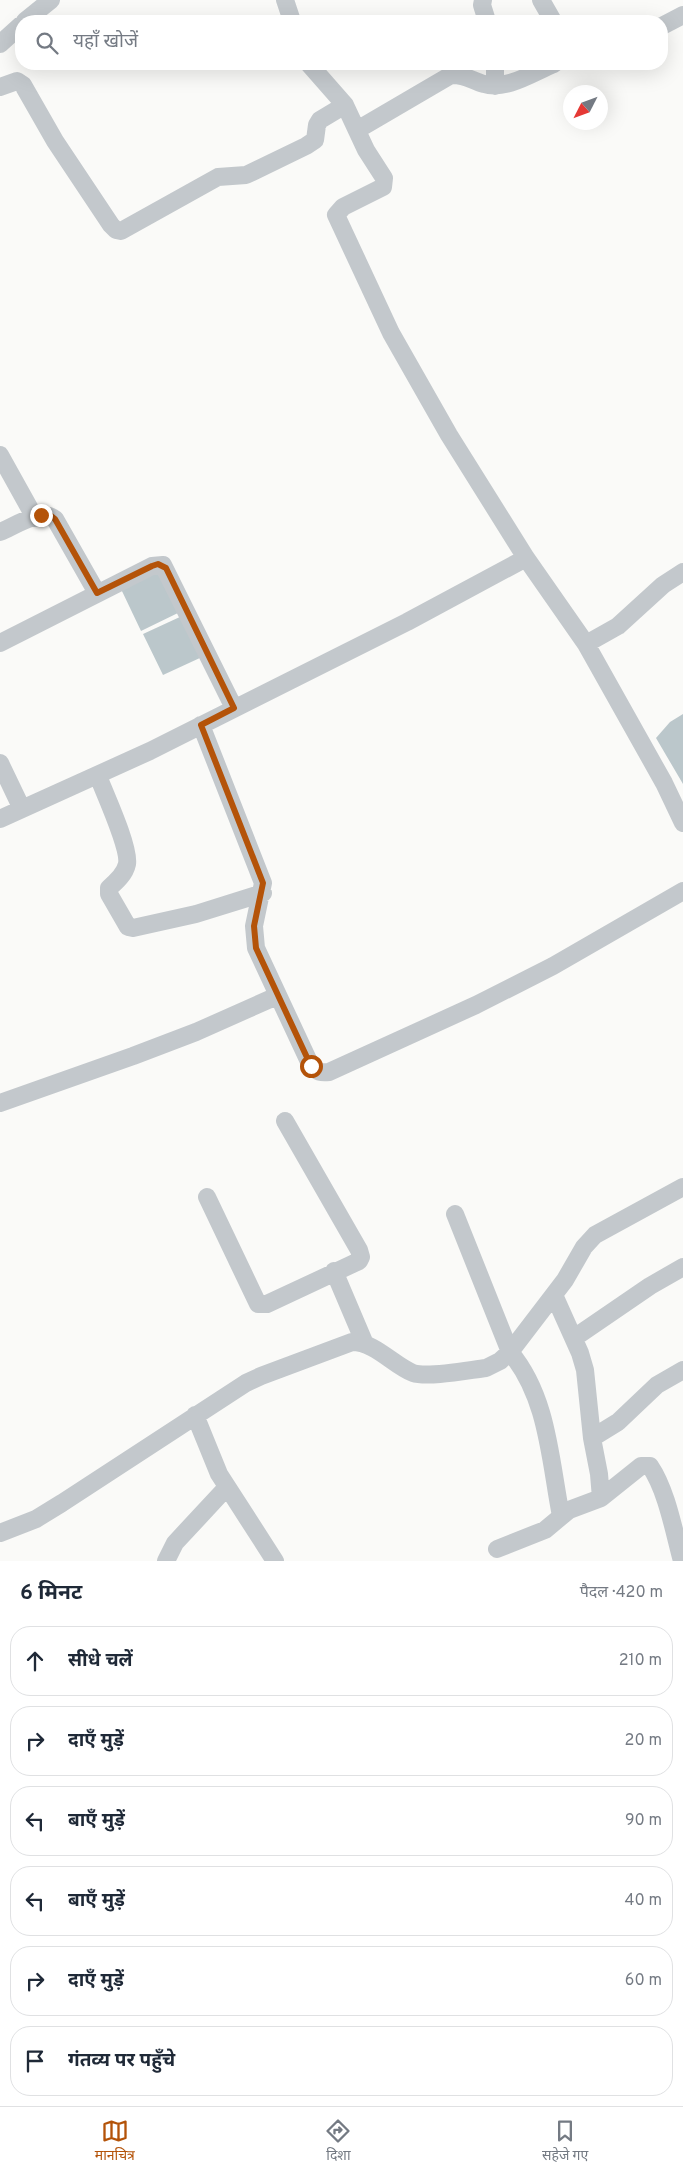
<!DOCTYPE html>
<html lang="hi">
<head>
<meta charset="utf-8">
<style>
	body { margin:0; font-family:Overpass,"Noto Sans Devanagari",sans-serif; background:#f2f2f3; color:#1f2937 }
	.compass { position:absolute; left:563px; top:85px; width:45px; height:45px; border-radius:50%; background:#fff; box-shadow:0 5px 20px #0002; rotate:228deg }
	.stop { position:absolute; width:15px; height:15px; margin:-11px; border:4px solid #b45309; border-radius:50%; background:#fff }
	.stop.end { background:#b45309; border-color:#fff; box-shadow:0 1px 5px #0008 }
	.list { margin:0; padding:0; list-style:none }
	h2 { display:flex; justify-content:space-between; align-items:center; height:65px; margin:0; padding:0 20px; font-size:21px }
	h2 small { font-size:16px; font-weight:400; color:#747a83 }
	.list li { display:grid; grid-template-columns:32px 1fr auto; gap:15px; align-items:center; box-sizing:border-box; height:70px; margin:0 10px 10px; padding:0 10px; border:1px solid #e0e1e3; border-radius:20px }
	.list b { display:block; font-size:19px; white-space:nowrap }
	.list em { font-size:16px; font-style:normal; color:#747a83 }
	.icon { flex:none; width:28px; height:28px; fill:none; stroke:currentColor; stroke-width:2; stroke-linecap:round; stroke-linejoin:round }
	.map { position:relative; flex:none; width:683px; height:1561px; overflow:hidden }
	.search { position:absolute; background:#fff; box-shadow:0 5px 20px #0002; left:15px; right:15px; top:15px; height:55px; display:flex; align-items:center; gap:12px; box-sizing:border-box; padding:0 18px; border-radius:20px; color:#747a83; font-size:19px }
	.sheet { height:545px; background:#fff }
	nav { display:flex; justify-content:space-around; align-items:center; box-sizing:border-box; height:70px; border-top:1px solid #e0e1e3; background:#fff; font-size:14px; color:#747a83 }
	nav a { display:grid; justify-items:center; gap:2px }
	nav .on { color:#b45309 }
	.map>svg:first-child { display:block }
	.water { fill:#bbc7cb }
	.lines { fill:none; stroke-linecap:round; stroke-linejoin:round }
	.minor { stroke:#c3c8cc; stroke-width:18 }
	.route { stroke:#b45309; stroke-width:6 }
</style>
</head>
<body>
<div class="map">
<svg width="683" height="1561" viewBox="0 0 683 1561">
	<rect width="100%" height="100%" fill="#fafaf8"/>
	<!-- water -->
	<path class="water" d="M160,571L180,612L141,631L121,589Z
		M182,616L202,657L163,675L143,634Z
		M683,714V784L656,738L670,722Z"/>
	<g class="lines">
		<!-- minor -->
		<path class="minor" d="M285,0L292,21
			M483,0L482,5L487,21
			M541,0L553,21
			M25,21L51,0
			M662,26L683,15
			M0,44L21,25
			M309,64L345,105L366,150L384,178L383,187L343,207L336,215L391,333L449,435L526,558L586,644L664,783L683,823
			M495,86V64
			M0,87L17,81L23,85L55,141L111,225L116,230L121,231L218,177L246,175L306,146L315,140L317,125L320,120L345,105
			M357,130L451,75C465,74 472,81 484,84C506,91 534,72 554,64
			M0,455L35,518
			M0,532C15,526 41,508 55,519L97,593
			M0,643L152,566L163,565L234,708
			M586,644L618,626L663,585L683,572
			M201,725L263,883L254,926L256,948L311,1066C317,1072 321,1073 329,1072L476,1005L553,966L683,891
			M0,763L22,809
			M98,776C105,794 130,848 127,864C125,874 116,882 109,888V894L128,927L133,928L196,914L263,893
			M0,819L150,751L407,622L526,558
			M0,1103L133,1056L196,1032L277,996
			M207,1197L258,1304H267L359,1261L361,1257L359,1250L285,1121
			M455,1214L510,1352C548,1397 550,1460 561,1516
			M334,1271L365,1344
			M554,1295L580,1353L585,1370L592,1438L599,1474L601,1498
			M574,1338L650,1286L683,1267
			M195,1415L219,1474L275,1561
			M592,1438L618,1422L657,1385L683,1370
			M0,1533L36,1519L62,1503L246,1383L261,1376L352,1342C375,1342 393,1365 413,1373C428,1378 469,1370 486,1368L500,1361L510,1352L565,1280L584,1247L595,1235L683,1187
			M497,1549L545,1530L569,1510L601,1498L641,1466H650C667,1491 674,1532 682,1561
			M166,1561L175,1543L227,1487"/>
	</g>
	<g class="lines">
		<!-- route -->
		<path class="route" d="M41,515H50L55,519L97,593L152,566L158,564L166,568L234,708L201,725L263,883L254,926L256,948L311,1066"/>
	</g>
</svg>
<svg class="compass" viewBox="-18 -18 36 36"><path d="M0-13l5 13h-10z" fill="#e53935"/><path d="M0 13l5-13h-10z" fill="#747a83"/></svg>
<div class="stop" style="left:311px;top:1066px"></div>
<div class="stop end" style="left:41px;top:515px"></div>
<div class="search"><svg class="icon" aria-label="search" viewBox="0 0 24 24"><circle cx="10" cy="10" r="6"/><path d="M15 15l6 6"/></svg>यहाँ खोजें</div>
</div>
<section class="sheet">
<h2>6 मिनट<small>पैदल · 420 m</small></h2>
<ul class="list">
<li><svg class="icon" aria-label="ahead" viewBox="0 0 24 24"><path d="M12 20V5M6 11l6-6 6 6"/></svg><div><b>सीधे चलें</b></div><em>210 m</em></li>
<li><svg class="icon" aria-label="right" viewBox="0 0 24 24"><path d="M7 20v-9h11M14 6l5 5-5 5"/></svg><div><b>दाएँ मुड़ें</b></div><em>20 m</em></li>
<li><svg class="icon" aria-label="left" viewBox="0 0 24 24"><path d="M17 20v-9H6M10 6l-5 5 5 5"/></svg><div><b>बाएँ मुड़ें</b></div><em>90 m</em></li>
<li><svg class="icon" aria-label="left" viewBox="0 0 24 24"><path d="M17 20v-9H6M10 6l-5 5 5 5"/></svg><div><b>बाएँ मुड़ें</b></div><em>40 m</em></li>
<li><svg class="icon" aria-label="right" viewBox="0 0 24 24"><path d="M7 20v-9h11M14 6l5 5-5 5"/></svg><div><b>दाएँ मुड़ें</b></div><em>60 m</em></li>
<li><svg class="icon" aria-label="arrive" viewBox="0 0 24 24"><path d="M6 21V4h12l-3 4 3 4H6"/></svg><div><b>गंतव्य पर पहुँचे</b></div></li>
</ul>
</section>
<nav>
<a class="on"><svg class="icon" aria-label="map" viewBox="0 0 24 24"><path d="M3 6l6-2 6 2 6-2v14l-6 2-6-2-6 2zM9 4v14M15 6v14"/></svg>मानचित्र</a>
<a><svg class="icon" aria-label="directions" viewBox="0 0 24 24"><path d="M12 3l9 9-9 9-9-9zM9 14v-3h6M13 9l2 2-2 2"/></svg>दिशा</a>
<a><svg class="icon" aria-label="saved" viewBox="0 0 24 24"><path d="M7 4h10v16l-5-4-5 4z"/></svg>सहेजे गए</a>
</nav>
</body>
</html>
